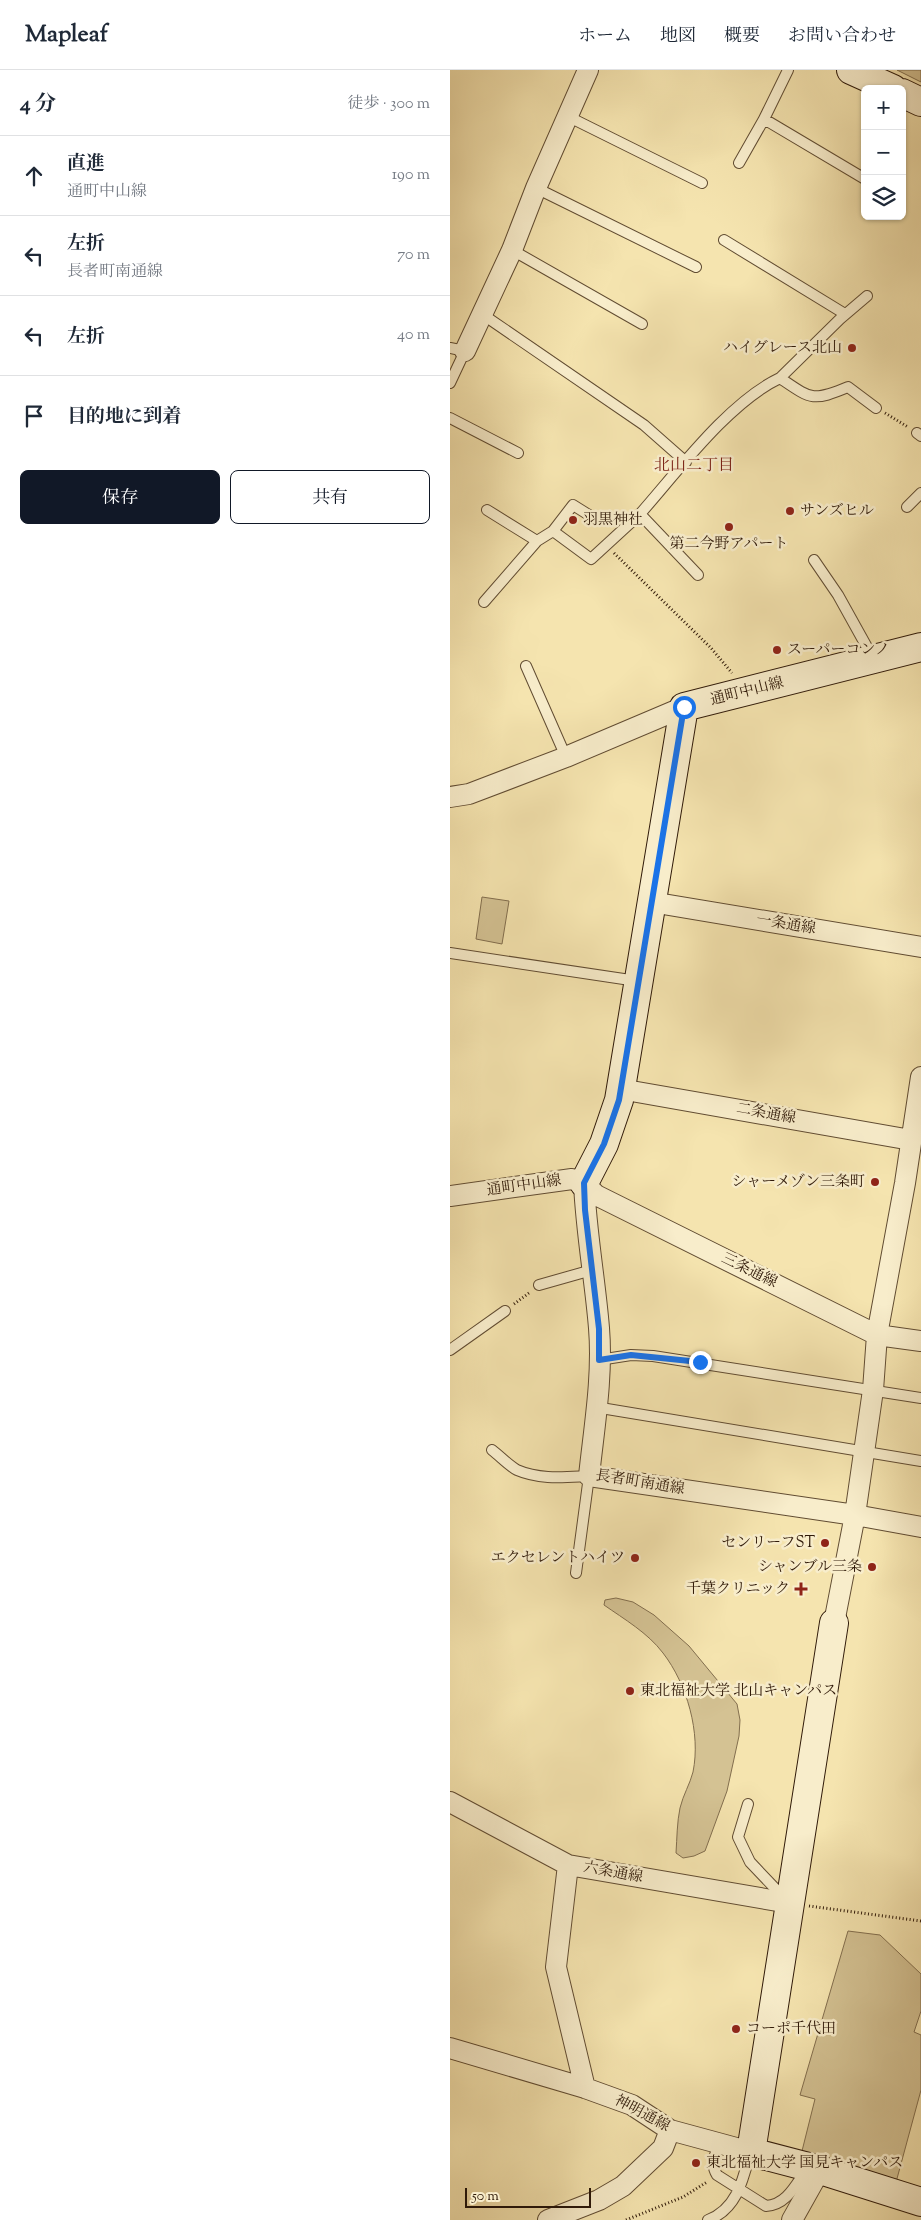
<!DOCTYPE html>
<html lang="ja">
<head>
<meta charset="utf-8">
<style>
	body { margin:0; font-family:"Sorts Mill Goudy","Noto Serif JP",serif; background:#f6f6f7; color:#1f2937 }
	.controls { position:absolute; right:15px; top:15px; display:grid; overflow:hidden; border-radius:8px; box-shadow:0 1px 4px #0004 }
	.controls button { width:45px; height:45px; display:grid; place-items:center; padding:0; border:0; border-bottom:1px solid #e0e1e3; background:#fff; color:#1f2937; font:25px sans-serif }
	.scale { position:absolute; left:15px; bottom:12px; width:126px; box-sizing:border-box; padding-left:5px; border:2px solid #301a09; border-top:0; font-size:14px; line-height:18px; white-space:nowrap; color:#301a09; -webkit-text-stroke:4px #f8edcb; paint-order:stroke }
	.stop { position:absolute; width:15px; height:15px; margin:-11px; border:4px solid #1a73e8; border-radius:50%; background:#fff }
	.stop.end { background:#1a73e8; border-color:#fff; box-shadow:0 1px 5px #0008 }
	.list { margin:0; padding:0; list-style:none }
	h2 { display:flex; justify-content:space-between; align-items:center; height:65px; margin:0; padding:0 20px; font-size:21px }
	h2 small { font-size:16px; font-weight:400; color:#747a83 }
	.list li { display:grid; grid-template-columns:32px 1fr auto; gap:15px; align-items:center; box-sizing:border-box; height:80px; padding:0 20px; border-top:1px solid #e0e1e3 }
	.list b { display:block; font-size:19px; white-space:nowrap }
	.list p { margin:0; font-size:16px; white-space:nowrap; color:#747a83 }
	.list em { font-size:16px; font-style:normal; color:#747a83 }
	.actions { display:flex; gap:10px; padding:15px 20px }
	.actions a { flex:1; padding:11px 0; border:1px solid #111827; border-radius:8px; text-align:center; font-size:18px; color:#111827 }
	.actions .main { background:#111827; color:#fff }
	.icon { flex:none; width:28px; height:28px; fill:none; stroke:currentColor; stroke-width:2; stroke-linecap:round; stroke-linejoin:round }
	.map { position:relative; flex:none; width:471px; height:2150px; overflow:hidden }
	header { display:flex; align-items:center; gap:30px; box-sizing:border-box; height:70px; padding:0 25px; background:#fff; border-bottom:1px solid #e0e1e3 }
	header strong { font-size:24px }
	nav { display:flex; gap:28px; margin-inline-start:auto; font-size:18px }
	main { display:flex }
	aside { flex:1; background:#fff }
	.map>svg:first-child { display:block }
	.green { fill:#d4c293; stroke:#826e4e }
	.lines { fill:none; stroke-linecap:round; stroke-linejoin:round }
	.lane-casing { stroke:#614c32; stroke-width:12 }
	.street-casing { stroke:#614c32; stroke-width:22 }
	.secondary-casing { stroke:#301a09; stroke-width:30 }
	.path { stroke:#301a09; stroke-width:3; stroke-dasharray:1 2.5; stroke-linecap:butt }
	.lane { stroke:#f8edcb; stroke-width:10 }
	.street { stroke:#f8edcb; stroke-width:20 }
	.secondary { stroke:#f8edcb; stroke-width:28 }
	.route { stroke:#1a73e8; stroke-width:6 }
	.poi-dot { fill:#8f2418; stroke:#f8edcb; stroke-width:2 }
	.labels { text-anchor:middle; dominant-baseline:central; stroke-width:5; stroke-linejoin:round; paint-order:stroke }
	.poi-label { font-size:15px; fill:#301a09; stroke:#f8edcb; text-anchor:end }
	.street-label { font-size:15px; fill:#301a09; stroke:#f8edcb }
	.neighbourhood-label { font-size:16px; fill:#7a1f14; stroke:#f8edcb }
</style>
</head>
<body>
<header>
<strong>Mapleaf</strong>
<nav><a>ホーム</a><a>地図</a><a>概要</a><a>お問い合わせ</a></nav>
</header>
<main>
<aside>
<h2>4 分<small>徒歩 · 300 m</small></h2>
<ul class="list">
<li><svg class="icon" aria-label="ahead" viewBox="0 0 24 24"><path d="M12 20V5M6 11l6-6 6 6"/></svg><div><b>直進</b><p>通町中山線</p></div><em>190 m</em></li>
<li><svg class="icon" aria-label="left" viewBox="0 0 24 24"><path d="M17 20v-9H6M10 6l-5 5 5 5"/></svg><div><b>左折</b><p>長者町南通線</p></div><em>70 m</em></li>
<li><svg class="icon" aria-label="left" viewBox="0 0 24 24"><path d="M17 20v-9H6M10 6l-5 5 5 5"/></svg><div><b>左折</b></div><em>40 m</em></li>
<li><svg class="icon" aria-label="arrive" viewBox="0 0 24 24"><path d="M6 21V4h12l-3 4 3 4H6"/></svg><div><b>目的地に到着</b></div></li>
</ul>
<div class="actions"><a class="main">保存</a><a>共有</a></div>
</aside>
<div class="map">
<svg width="471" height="2150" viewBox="0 0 471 2150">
	<rect width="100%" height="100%" fill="#f5e4af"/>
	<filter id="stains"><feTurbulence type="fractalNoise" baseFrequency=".004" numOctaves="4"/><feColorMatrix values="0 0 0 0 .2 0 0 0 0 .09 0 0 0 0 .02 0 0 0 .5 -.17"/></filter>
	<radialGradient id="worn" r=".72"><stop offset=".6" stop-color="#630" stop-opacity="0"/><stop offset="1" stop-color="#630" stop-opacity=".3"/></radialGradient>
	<!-- green -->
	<path class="green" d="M447,0H471V12Z
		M32,827L59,831L52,874L26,869Z
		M166,1528L183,1532L204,1545L239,1576L287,1634L290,1650L289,1666L277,1721L255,1781L244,1786L233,1788L226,1783C227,1768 227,1752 230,1738C233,1725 240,1714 243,1702C251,1663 237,1614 213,1583C198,1563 174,1549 154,1535L155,1530Z
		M398,1861L430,1865L471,1904V1941L464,1962L471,1965V2020L445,2116L350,2089L365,2029L350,2025Z"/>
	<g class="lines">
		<defs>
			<path id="lane" d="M117,46L252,113
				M314,49L338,0
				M289,93L314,49L415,109
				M86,118L246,197
				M274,170L395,244
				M62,180L192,254
				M417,226L390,249L330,308C361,329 362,332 398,317L426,338
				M32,244L194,355L236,392
				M0,278L15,281L0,313
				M0,348L68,383
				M467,363L471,366
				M457,437L471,423
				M37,440L87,471
				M139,445L123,435L103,461L141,489L190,444
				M364,490L388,525L423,588
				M248,505L190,444C228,401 279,332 330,308
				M34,532L87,471L103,461
				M76,596L116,687
				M0,883L187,911
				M89,1215L142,1200
				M0,1280L55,1241
				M149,1290L181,1285L203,1286L471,1328
				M145,1337L471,1391
				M42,1380C50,1386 58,1395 67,1400C90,1410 115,1407 139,1406L126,1503
				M298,1734L288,1767L300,1792L337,1831
				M269,2074C265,2085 260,2094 267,2105L316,2136C337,2135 346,2114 357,2099
				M258,2150C287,2139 293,2110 300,2083"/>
			<path id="street" d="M15,281L62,180L86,118L138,0
				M0,727L19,724L116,687L234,637
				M201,832L471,877
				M170,1019L461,1070
				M134,1113C136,1162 145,1209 149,1258C153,1307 144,1358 139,1406L405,1445L471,1457
				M0,1126L122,1109L134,1113L146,1125L427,1265L471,1271
				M384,1553L405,1445L423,1320L427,1265L455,1113L471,1007
				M0,1732L118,1795L339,1833
				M118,1795L106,1897L135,2018
				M0,1978L135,2018L182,2035L220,2060L301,2082
				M98,2150L149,2130L173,2116L213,2078L220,2060
				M342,2150L370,2100"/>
			<path id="secondary" d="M401,0L443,19
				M452,23L471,32
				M134,1113L154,1074L169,1030L234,637L471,577
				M384,1553L301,2082L370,2100L471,2132"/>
		</defs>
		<!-- lane casing -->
		<use href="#lane" class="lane-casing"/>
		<!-- street casing -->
		<use href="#street" class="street-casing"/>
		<!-- secondary casing -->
		<use href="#secondary" class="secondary-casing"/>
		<!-- path -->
		<path class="path" d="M435,343L458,357
			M164,483L261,578L282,603
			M64,1234L79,1223
			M359,1836L471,1851
			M176,2150L233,2127L257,2112"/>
		<!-- lane -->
		<use href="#lane" class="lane"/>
		<!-- street -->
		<use href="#street" class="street"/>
		<!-- secondary -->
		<use href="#secondary" class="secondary"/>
	</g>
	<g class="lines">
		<!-- route -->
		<path class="route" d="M234,637L169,1030L154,1074L134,1113L135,1140L149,1259V1290L181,1285L250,1292"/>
	</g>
	<!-- markers -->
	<g class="poi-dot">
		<circle cx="402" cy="278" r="5"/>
		<circle cx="340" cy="441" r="5"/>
		<circle cx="123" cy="450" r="5"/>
		<circle cx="279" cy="457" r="5"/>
		<circle cx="327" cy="580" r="5"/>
		<circle cx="425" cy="1112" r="5"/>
		<circle cx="375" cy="1473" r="5"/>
		<circle cx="185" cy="1488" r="5"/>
		<circle cx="422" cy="1497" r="5"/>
		<path d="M348.5 1511.5h5v5h5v5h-5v5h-5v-5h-5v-5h5z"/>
		<circle cx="180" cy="1621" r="5"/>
		<circle cx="286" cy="1959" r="5"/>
		<circle cx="246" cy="2093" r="5"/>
	</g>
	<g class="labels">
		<!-- poi labels -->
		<g class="poi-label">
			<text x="392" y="278">ハイグレース北山</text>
			<text x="350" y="441" text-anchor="start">サンズヒル</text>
			<text x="133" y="450" text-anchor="start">羽黒神社</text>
			<text x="279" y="474" text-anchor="middle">第二今野アパート</text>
			<text x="337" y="580" text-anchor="start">スーパーコンノ</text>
			<text x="415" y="1112">シャーメゾン三条町</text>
			<text x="365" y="1473">センリーフST</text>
			<text x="175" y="1488">エクセレントハイツ</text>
			<text x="412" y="1497">シャンブル三条</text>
			<text x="340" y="1519">千葉クリニック</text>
			<text x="190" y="1621" text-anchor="start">東北福祉大学 北山キャンパス</text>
			<text x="296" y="1959" text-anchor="start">コーポ千代田</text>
			<text x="256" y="2093" text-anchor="start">東北福祉大学 国見キャンパス</text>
		</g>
		<!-- street labels -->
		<g class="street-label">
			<text transform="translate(297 622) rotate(-14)">通町中山線</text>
			<text transform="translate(336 855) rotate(9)">一条通線</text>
			<text transform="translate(316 1044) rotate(10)">二条通線</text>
			<text transform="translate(74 1116) rotate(-8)">通町中山線</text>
			<text transform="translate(299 1201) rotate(26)">三条通線</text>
			<text transform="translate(190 1413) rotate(9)">長者町南通線</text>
			<text transform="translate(163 1803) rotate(10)">六条通線</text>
			<text transform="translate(192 2044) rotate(28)">神明通線</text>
		</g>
		<!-- neighbourhood labels -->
		<g class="neighbourhood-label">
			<text x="244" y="396">北山二丁目</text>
		</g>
	</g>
	<rect width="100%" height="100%" filter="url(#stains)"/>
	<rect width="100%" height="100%" fill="url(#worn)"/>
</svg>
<div class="controls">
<button>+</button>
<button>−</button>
<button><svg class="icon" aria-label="layers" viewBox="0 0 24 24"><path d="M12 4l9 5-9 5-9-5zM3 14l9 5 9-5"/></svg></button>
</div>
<div class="scale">50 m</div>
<div class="stop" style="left:234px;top:637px"></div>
<div class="stop end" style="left:250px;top:1292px"></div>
</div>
</main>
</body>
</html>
